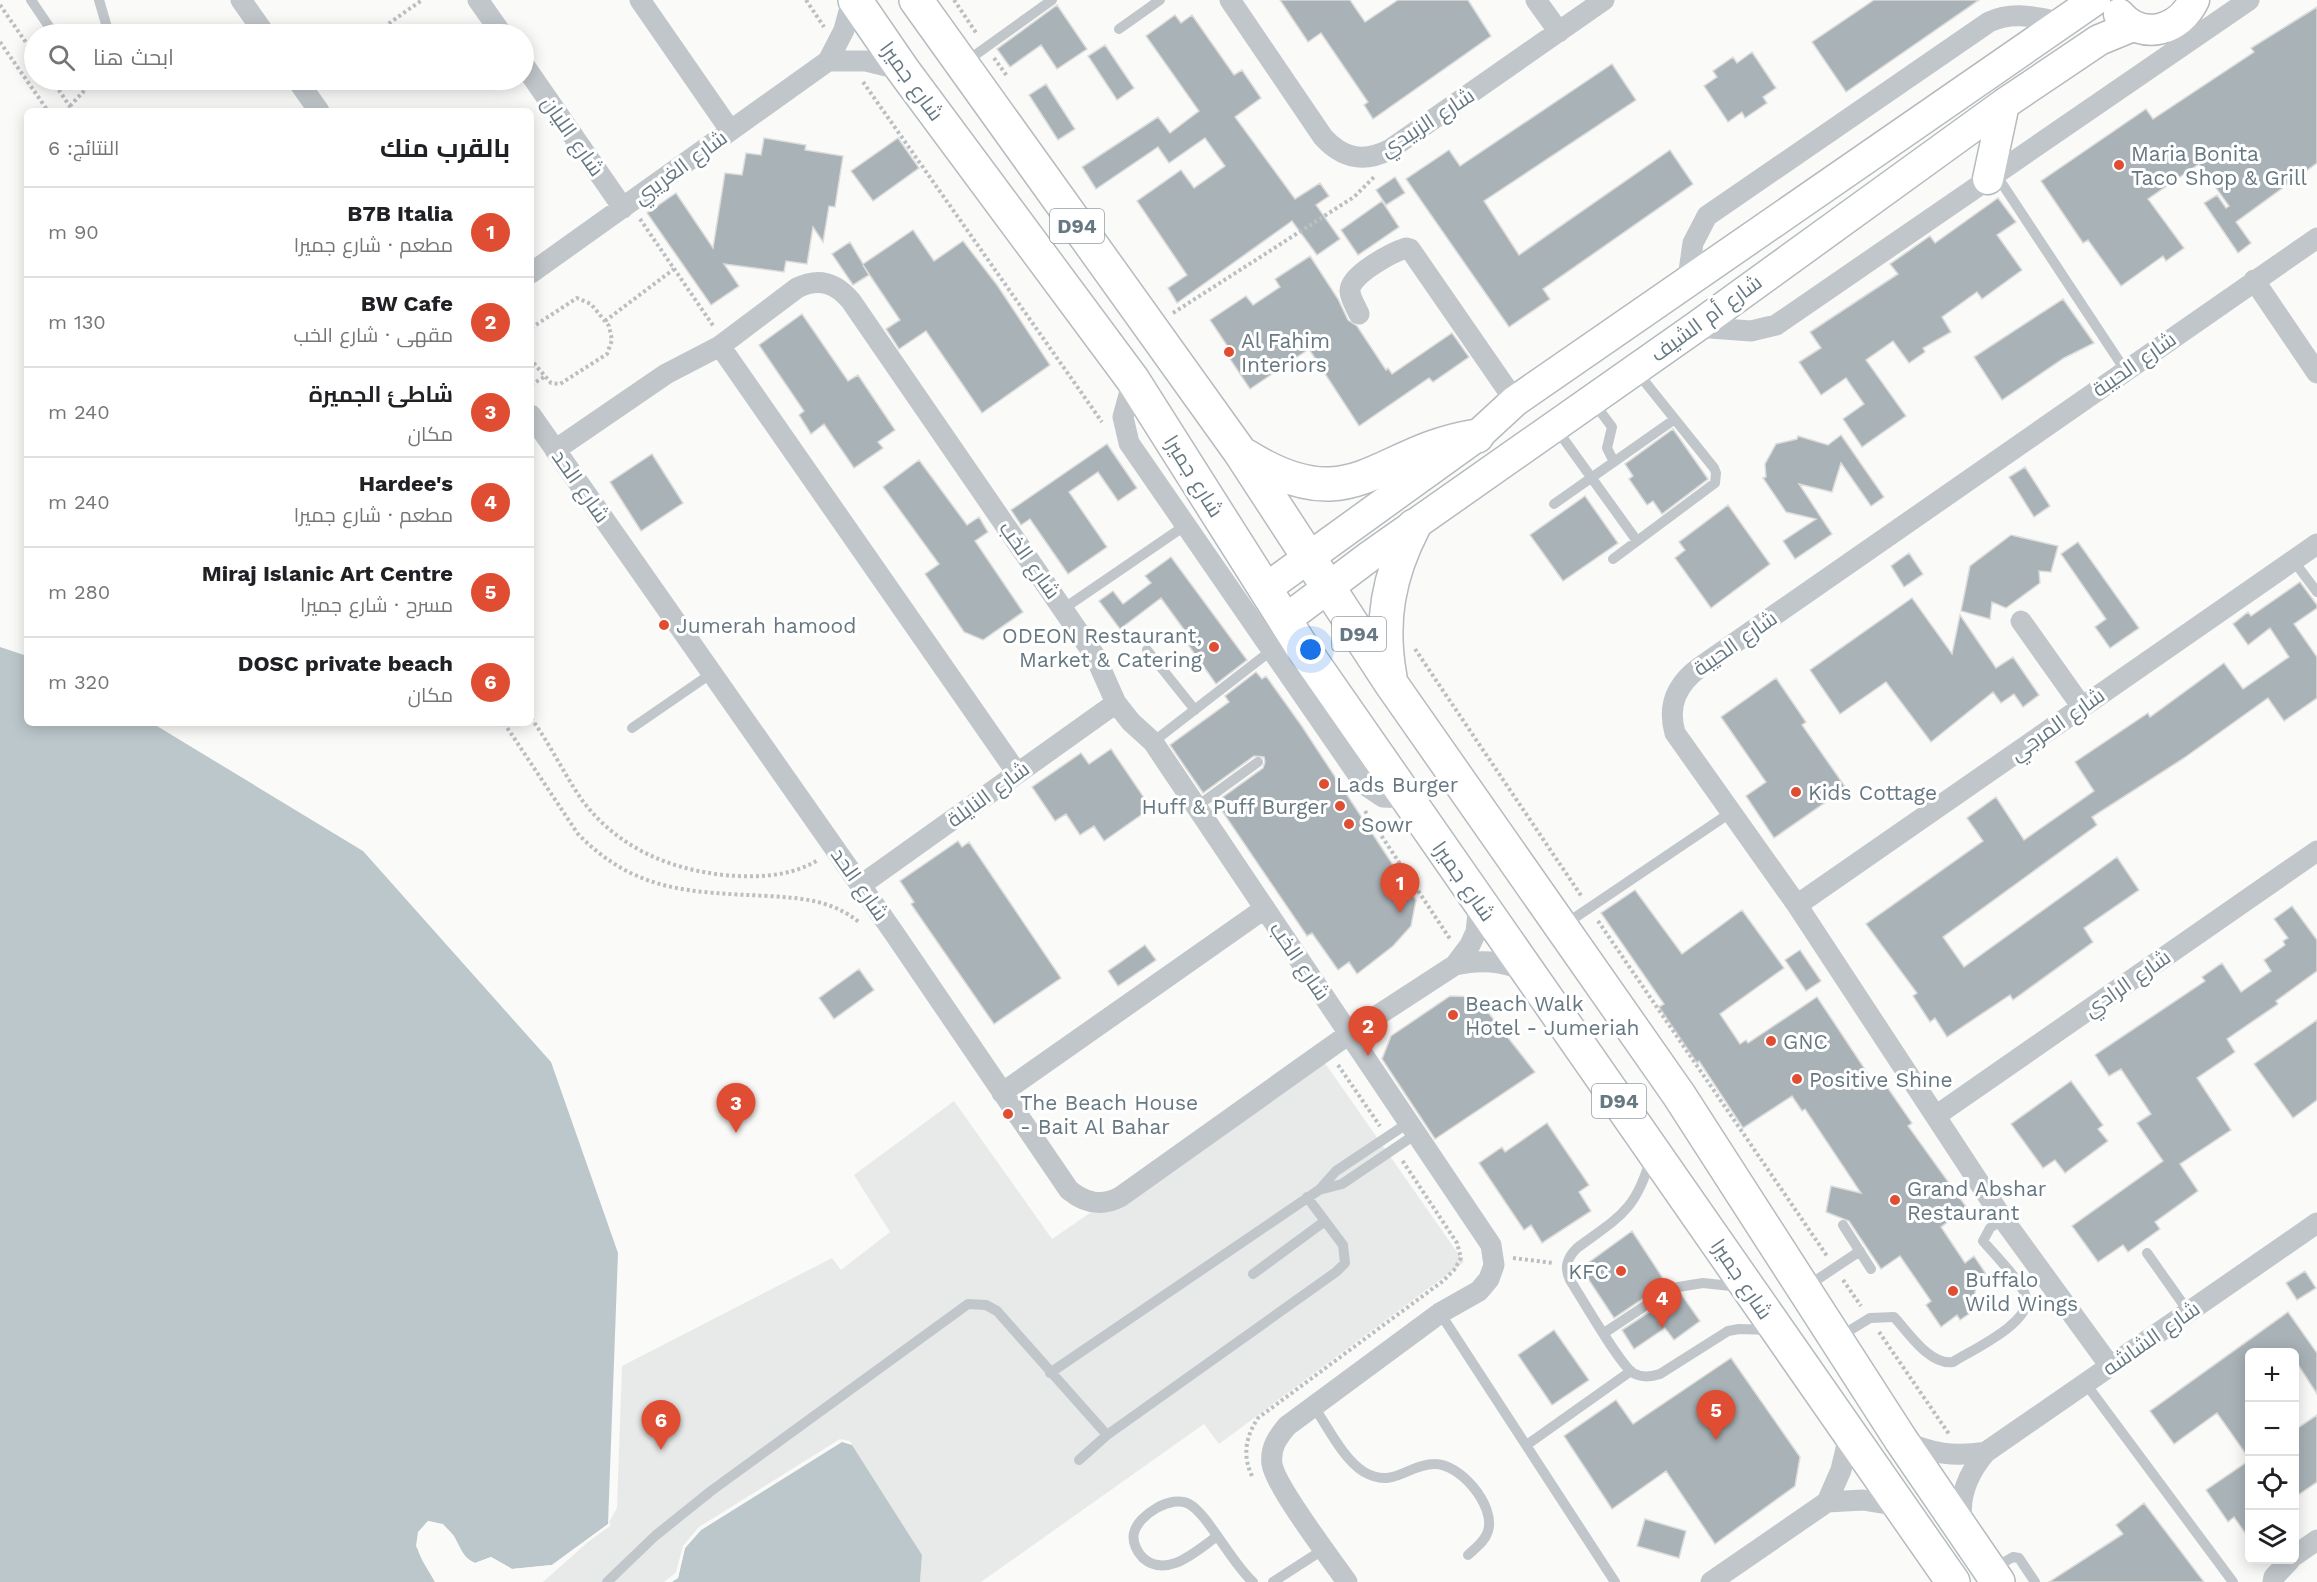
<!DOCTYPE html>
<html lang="ar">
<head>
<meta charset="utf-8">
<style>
	body { margin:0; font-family:"Work Sans",Cairo,sans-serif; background:#f6f6f6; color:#202124; direction:rtl }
	.controls { position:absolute; right:18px; bottom:18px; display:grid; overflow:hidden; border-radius:9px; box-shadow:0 3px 15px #0003 }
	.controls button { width:54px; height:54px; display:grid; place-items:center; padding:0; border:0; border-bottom:2px solid #e0e0e0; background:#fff; color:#202124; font:30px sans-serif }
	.you { position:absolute; left:1311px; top:650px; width:21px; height:21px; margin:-15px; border:4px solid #fff; border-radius:50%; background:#1a73e8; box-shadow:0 0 0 9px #1a73e833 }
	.badge { display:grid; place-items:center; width:39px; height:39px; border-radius:50%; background:#df4d32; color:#fff; font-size:20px; font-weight:700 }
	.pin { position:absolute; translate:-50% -50px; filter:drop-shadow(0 2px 3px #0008) }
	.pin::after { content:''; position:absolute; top:32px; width:21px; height:18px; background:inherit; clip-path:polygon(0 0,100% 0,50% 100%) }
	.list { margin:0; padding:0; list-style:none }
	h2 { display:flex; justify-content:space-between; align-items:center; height:78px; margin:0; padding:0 24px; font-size:26px }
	h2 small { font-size:20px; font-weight:400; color:#757577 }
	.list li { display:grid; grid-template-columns:39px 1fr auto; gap:18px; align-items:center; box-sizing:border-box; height:90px; padding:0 24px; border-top:2px solid #e0e0e0 }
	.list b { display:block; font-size:22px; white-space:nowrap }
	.list p { margin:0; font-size:20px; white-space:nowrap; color:#757577 }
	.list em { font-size:20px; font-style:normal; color:#757577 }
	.icon { flex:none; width:33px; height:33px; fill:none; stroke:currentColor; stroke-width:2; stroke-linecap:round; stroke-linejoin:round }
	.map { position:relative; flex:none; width:2317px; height:1582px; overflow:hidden; direction:ltr }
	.search { position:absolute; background:#fff; box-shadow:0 3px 15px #0003; left:24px; top:24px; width:510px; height:66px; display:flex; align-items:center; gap:15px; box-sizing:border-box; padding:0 21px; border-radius:33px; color:#757577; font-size:22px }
	.panel { position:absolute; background:#fff; box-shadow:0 3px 15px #0003; left:24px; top:108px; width:510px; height:618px; border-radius:9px; direction:rtl }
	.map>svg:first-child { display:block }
	.built { fill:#e8eae9 }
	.water { fill:#bbc7cb }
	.pier { fill:#fafaf8 }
	.building { fill:#a8b2b7; stroke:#dcdcda; stroke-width:1.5 }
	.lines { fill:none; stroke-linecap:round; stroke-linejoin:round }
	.secondary-casing { stroke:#b4babe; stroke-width:33 }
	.primary-casing { stroke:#b5bbbe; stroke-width:36 }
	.path { stroke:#bcbfc2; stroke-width:4; stroke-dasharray:3 3; stroke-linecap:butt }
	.lane { stroke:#c1c6ca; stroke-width:10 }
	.street { stroke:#c1c6ca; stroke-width:21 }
	.secondary { stroke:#fff; stroke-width:30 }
	.primary { stroke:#fff; stroke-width:33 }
	.poi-dot { fill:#df4d32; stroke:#fff; stroke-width:2 }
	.labels { text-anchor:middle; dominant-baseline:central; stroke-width:6; stroke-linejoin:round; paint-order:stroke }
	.shield { fill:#fff; stroke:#94a0a8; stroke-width:1.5 }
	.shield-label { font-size:20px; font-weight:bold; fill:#667882 }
	.street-label { font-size:21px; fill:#667882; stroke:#fff }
	.poi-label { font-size:21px; fill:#667882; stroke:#fff; text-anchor:start }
</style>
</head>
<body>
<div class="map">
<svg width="2317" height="1582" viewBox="0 0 2317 1582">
	<rect width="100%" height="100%" fill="#fafaf8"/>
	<!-- built -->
	<path class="built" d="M1320,1056L1464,1262L1219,1444L1204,1424L981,1582H920L922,1555L852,1446L842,1442L664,1582H543L608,1524L617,1508L622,1366L832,1258L841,1270L890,1232L854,1175L954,1101L1052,1239Z"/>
	<!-- water -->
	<path class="water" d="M0,647L27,656V723H152L363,851L551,1062L618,1253L608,1524L552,1565L512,1569L491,1557L475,1563C451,1551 463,1527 428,1521C406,1544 422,1558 435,1582H0Z
		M842,1441L852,1445L922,1555L920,1582H672L678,1578L685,1548L701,1530Z"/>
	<!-- pier -->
	<path class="pier" d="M840,1439L850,1441L852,1445L842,1442L701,1530L685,1548L678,1578L669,1582L675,1576L683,1546L699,1527Z
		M428,1521L443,1524L454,1536L466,1559L475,1563L491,1557L512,1569L552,1565L611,1522L610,1526L553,1567L512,1572L490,1561L475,1566L464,1561L452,1538L442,1526L429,1525L421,1533L419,1546L437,1581L435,1582L416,1546L418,1532Z"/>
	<!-- building -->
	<path class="building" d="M1280,0H1350L1365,22L1398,0H1468L1491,36L1373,119L1364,105L1368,102L1321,33L1308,42Z
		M1874,0H1979L1846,92L1812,42Z
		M1057,5L1087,49L1057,69L1041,45L1010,67L997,49Z
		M2317,7V163L2236,222L2251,243L2238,253L2204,203L2217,195L2226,208L2229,206L2199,164L2148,199L2184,248L2166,261L2163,256L2121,286L2088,240L2083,243L2041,181L2146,109L2153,119L2254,52L2251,48Z
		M1175,15L1181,23L1192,15L1234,75L1242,70L1261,98L1235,117L1295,199L1320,183L1329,196L1316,205L1340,239L1317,255L1292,221L1177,303L1168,288L1187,275L1137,201L1181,170L1194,188L1225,166L1205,138L1169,163L1158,147L1096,189L1082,167L1158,117L1170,133L1199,111L1146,36Z
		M1105,45L1134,88L1117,100L1088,56Z
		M1752,52L1776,88L1763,97L1767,103L1745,118L1742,112L1728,122L1704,86L1717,77L1713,71L1733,57L1737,63Z
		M1612,64L1636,100L1484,201L1519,255L1670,150L1693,184L1543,289L1550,299L1509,327L1406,179L1449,150L1460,166Z
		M1046,84L1075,129L1058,140L1029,95Z
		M764,138L806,145L805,150L843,156L835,207L829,206L823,242L813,227L807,264L786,261L784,272L724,264L739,286L711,305L647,213L676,193L713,248L725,173L742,175L746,153L761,155Z
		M898,138L919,168L873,201L851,171Z
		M1395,177L1405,193L1386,205L1376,190Z
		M1998,198L2016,222L1997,235L2022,270L1982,299L1977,292L1942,317L1951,332L1923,348L1925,352L1909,363L1893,341L1866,360L1906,416L1862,447L1843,419L1864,404L1846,378L1821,395L1799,362L1821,348L1810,332L1898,274L1890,264L1930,236L1935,243Z
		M1382,201L1399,227L1358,255L1341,230Z
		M913,230L934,261L963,241L997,285L1050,365L982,413L926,331L899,349L886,329L900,320L863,265L869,275L853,285L832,254L850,242L863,264Z
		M1310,256L1338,299L1348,320L1357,326L1386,370L1388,368L1392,374L1452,333L1469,357L1433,382L1429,378L1359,426L1309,349L1250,389L1230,359L1234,356L1210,320L1246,296L1253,305L1280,287L1275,279Z
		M2063,299L2094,343L2064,358L2002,400L1974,357Z
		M802,314L848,381L858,375L895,430L878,442L883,448L854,468L824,424L811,434L799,415L804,411L759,345Z
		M1673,429L1708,479L1662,514L1653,501L1647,505L1629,479L1633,476L1625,464Z
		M1841,435L1884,497L1871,506L1841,463L1832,492L1799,484L1832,534L1795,559L1783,541L1816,519L1786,512L1763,478L1766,477L1765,464L1776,444L1797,439L1798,436L1828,445Z
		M1107,444L1137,488L1118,501L1098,472L1069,492L1107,547L1068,574L1030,519L1021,525L1011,510Z
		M652,454L683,503L641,531L610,482Z
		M919,460L967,525L979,517L988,532L975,541L1023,612L983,640L964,632L925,574L939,564L883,487Z
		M2025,467L2050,506L2034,517L2009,477Z
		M1585,496L1618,543L1563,581L1530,535Z
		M1728,505L1770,564L1711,608L1675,558L1685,550L1679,542Z
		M2011,535L2058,546L2051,572L2039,571L2040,583L2006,608L1992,602L1990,619L1961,611L1970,566Z
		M2078,542L2139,628L2110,648L2095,627L2106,619L2061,554Z
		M1909,553L1923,574L1904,587L1891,566Z
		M1171,557L1247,660L1216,684L1184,639L1188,635L1161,598L1120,629L1099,601L1113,591L1123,604L1151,583L1145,576Z
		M2300,582L2317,605V608L2294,624L2317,657V698L2284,721L2268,698L2184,758L2092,817L2097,825L1943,937L1964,967L2117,857L2139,890L2084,928L2093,942L2013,1000L2010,995L1947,1037L1935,1018L1930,1022L1913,996L1917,993L1866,924L1983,841L1967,818L1996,797L2024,840L2094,791L2075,762L2148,713L2150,717L2224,663L2243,689L2289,657L2270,628L2248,645L2233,624L2248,612L2251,616Z
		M1912,598L1952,654L1960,615L1996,668L2013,657L2039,695L2023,707L2014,694L2001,703L1993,692L1931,742L1886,682L1840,714L1810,670Z
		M1256,672L1262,679L1266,676L1301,725L1416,900L1411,926L1393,946L1357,974L1349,962L1338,970L1312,933L1307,936L1216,802L1263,768L1265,762L1264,757L1254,756L1203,793L1170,745L1229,702L1225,696Z
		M1776,678L1806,722L1802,725L1846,788L1774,838L1746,796L1766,782L1721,717Z
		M1111,749L1151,808L1104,841L1094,826L1080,835L1066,814L1055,821L1032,787L1081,753L1089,764Z
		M958,841L962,847L969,842L1061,978L994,1024L911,904L914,902L900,881Z
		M1635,890L1682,954L1742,910L1784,968L1720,1014L1740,1044L1746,1040L1748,1043L1817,997L1876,1086L1883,1081L1912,1123L1908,1126L1967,1208L1941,1227L1965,1263L1974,1256L1986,1274L1977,1281L1973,1304L1976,1309L1960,1320L1957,1315L1941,1327L1926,1305L1931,1301L1900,1256L1881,1269L1849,1221L1826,1212L1831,1186L1861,1193L1805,1109L1802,1111L1792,1096L1743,1128L1699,1061L1697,1063L1659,1007L1664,1004L1601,913Z
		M2292,906L2317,940V971L2276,1001L2278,1004L2227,1039L2235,1052L2197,1078L2231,1130L2180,1164L2198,1191L2155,1222L2160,1229L2128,1252L2123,1245L2098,1262L2072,1226L2163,1161L2137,1123L2151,1114L2121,1069L2109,1076L2095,1055L2205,981L2202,977L2222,963L2241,992L2271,971L2264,960L2285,945L2283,941L2288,938L2274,919Z
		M1145,945L1156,960L1118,986L1108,971Z
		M1800,950L1821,981L1806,991L1785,960Z
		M859,969L874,990L834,1019L819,998Z
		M1450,996L1476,997L1535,1072L1435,1139L1382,1059L1391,1036Z
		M2317,1020V1100L2293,1118L2254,1064Z
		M2071,1081L2103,1125L2098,1129L2108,1141L2065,1173L2055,1160L2043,1168L2011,1124Z
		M1547,1123L1589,1185L1579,1192L1591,1211L1542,1243L1531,1225L1524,1230L1479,1163L1502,1147L1505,1152Z
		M1632,1231L1666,1283L1614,1318L1581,1268Z
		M2305,1271L2316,1288L2297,1300L2286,1283Z
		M1681,1294L1700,1321L1674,1340L1665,1328L1634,1349L1622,1330L1675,1295Z
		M2288,1312L2317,1353V1394L2295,1360V1353H2250V1460L2217,1413L2174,1444L2150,1411Z
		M1554,1330L1589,1380L1552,1405L1518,1355Z
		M1731,1358L1800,1457L1795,1486L1715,1544L1666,1471L1612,1509L1564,1436L1616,1400L1633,1424Z
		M2317,1415V1482L2295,1497V1430Z
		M2250,1460V1540L2234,1517L2228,1522L2206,1490Z
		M2144,1503L2204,1582H2049L2123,1534L2116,1525Z
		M1645,1519L1686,1531L1679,1558L1637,1546Z"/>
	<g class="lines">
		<defs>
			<path id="secondary" d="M2119,14C2143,42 2180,30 2194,0
				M1988,179L2004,104
				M1265,589L1477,436L1515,401L2095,0
				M1285,620L1370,556L1696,327L2004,104L2099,40L2133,26"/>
			<path id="primary" d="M855,0L903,70L1133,380L1300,644L1953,1582
				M916,0L1240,452L1390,682L1679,1095L1901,1440L1998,1582
				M1246,456C1353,523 1377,451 1477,436
				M1390,677C1380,622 1388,576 1414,526"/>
		</defs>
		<!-- secondary casing -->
		<use href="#secondary" class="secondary-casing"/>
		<!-- primary casing -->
		<use href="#primary" class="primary-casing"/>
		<!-- path -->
		<path class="path" d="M806,0L824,27
			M954,0L977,34
			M0,5L34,54
			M374,34L422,0
			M0,42L48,111
			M994,58L1007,76
			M52,80L73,111
			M863,82L1102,422
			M70,106L94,80
			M640,219L714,327
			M1173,313L1354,197L1374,177
			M605,321L674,269
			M531,328L577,298L591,304L609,326L612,340L607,354L560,384L551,383L531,360
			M531,385L544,377
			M1415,649L1582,897
			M531,718C550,744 564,774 582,800C617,847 668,869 724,875C756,878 790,877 818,860
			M504,723L578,834C636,893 691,892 768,896C802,898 831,900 859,922
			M1365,811L1450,939
			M1598,921L1827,1256
			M1338,1065L1380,1126
			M1513,1258L1553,1263
			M1843,1280L1861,1306
			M1879,1332L1949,1434
			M1252,1476C1242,1455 1246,1436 1258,1418L1443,1281L1454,1270L1461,1258L1457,1243L1402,1160"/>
		<!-- lane -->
		<path class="lane" d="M31,0L54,34
			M99,0L109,34
			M1119,29L1160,0
			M964,63L1052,0
			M1995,173L2125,370
			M1594,403L1612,427L1607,448L1614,462
			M1555,427L1637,541
			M1554,504L1675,419
			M1613,559L1715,483L1716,473L1714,468L1637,372
			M2293,560L2317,592
			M1063,609L1186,525
			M1147,650L1195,710
			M632,728L712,673
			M1153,742L1272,650
			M1196,807L1258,762
			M1564,925L1730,813
			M1651,1157C1636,1211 1619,1217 1577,1248C1567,1258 1564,1267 1570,1280C1581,1297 1620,1365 1633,1373C1642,1378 1651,1377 1660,1374L1728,1331L1739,1329L1771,1330
			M1319,1190L1342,1184L1416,1134
			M1843,1225L1871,1269
			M2147,1253L2188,1311
			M1253,1274L1325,1221
			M1806,1287L1860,1251
			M1440,1313L1615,1582
			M1604,1333L1672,1288L1703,1283L1740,1287
			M1839,1337L1870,1318L1894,1317C1909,1333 1930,1366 1953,1362C1972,1350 2033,1322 2026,1297C2022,1282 1994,1254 1983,1241L1990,1228L2003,1219
			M1050,1373L1319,1190L1336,1171L1408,1123
			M2086,1384L2233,1582
			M1314,1407C1328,1427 1343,1459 1364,1472C1394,1489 1408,1464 1434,1464C1460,1463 1496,1506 1488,1531C1485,1542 1475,1548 1468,1555
			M1528,1444L1631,1371
			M1079,1460L1107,1435L1336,1272L1345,1263L1343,1245L1307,1197
			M1216,1537C1196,1551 1167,1579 1143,1558C1137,1552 1132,1542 1134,1533C1138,1515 1172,1494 1189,1504C1207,1513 1232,1564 1253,1582
			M1992,1569L2013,1557L2019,1558L2035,1582
			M607,1582L655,1536L711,1491L968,1304L986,1305L997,1311L1107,1435
			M1273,1582L1324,1549"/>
		<!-- street -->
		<path class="street" d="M241,0L265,34
			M478,0L502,34
			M640,0L730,130
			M1230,0L1323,137C1342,158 1363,163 1389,150L1604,0
			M1536,0L1559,32
			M828,61H866L903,70
			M524,65L623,208
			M297,80L319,111
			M531,273L828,61L844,30L852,0
			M2254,280L2317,373
			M1687,285L1693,243L1707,216L1989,22C2015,10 2037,18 2064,23
			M1359,314C1356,307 1350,298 1350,291C1349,275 1393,252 1406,248L1410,249L1515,401
			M1696,327L1751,331L1776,325L2249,0
			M720,346L1017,773
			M1133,380L1123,417L1129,443L1365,785L1383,797L1406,798
			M531,415L894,933L1069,1190C1085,1203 1101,1207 1120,1197L1349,1034L1455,965L1470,945L1476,932L1479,903
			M555,450L666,374L720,346L797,288C819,277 836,283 851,301L1095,656L1116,703L1131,722L1153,742L1491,1245L1494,1265L1489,1279L1479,1291L1440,1313L1287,1426C1277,1438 1270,1448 1272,1464C1275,1486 1331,1559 1347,1582
			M2021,621L2082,707
			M861,885L1116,703
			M1797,905L2317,544
			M1455,965C1481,959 1502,961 1526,971
			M1002,1093L1264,909
			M1937,1115L2317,851
			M2110,1366L2003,1219L1797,905L1675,733C1667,705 1677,684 1700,667L2317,238
			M1902,1440C1930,1454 1955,1457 1986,1452
			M1827,1502L1863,1500L1899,1506
			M1963,1527C1957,1499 1968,1473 1986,1452L2317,1223
			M2294,1556L2317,1540
			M1711,1582L1827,1502L1841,1470L1849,1436
			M2273,1582L2274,1577L2290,1560"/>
		<!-- secondary -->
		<use href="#secondary" class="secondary"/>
		<!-- primary -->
		<use href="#primary" class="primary"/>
	</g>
	<!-- markers -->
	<g class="poi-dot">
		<circle cx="2119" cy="165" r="6"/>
		<circle cx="1229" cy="352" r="6"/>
		<circle cx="664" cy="625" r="6"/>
		<circle cx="1214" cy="647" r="6"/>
		<circle cx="1324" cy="784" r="6"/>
		<circle cx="1796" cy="792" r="6"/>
		<circle cx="1340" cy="806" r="6"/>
		<circle cx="1349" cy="824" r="6"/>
		<circle cx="1453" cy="1015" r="6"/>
		<circle cx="1771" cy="1041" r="6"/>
		<circle cx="1797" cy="1079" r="6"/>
		<circle cx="1008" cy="1114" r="6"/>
		<circle cx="1895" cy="1200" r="6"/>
		<circle cx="1621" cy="1271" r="6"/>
		<circle cx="1953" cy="1291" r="6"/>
	</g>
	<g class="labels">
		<!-- shield labels -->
		<g class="shield">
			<rect x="1050" y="209" width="54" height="34" rx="4.5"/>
			<rect x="1332" y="617" width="54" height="34" rx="4.5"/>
			<rect x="1592" y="1084" width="54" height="34" rx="4.5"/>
		</g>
		<g class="shield-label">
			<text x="1077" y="226">D94</text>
			<text x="1359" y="634">D94</text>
			<text x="1619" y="1101">D94</text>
		</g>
		<!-- street labels -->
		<g class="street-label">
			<text transform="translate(912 81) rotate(54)">شارع جميرا</text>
			<text transform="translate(1427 122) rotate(-33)">شارع الزبيدي</text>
			<text transform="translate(573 136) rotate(55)">شارع الليان</text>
			<text transform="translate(680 167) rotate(-36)">شارع الغريبي</text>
			<text transform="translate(1706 318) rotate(-36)">شارع أم الشيف</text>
			<text transform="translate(2134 364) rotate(-35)">شارع الحيبة</text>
			<text transform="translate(1194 476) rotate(58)">شارع جميرا</text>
			<text transform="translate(581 486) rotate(55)">شارع الحد</text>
			<text transform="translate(1030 560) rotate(55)">شارع الخب</text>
			<text transform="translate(1735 643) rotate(-35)">شارع الحيبة</text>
			<text transform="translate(2057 724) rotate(-35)">شارع المرجي</text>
			<text transform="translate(988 794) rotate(-36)">شارع النايلة</text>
			<text transform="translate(1464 881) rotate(55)">شارع جميرا</text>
			<text transform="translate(860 884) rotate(55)">شارع الحد</text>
			<text transform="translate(1300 961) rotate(56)">شارع الخب</text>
			<text transform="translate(2127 983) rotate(-35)">شارع الرادي</text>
			<text transform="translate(1742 1279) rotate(56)">شارع جميرا</text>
			<text transform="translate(2151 1338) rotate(-35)">شارع الشاشه</text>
		</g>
		<!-- poi labels -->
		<g class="poi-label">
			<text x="2131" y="153">Maria Bonita<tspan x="2131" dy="24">Taco Shop &amp; Grill</tspan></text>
			<text x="1241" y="340">Al Fahim<tspan x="1241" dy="24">Interiors</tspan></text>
			<text x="676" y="625">Jumerah hamood</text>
			<text x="1202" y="635" text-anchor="end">ODEON Restaurant,<tspan x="1202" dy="24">Market &amp; Catering</tspan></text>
			<text x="1336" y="784">Lads Burger</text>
			<text x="1808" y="792">Kids Cottage</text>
			<text x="1328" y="806" text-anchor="end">Huff &amp; Puff Burger</text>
			<text x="1361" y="824">Sowr</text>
			<text x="1465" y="1003">Beach Walk<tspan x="1465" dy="24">Hotel - Jumeriah</tspan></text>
			<text x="1783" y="1041">GNC</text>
			<text x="1809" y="1079">Positive Shine</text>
			<text x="1020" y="1102">The Beach House<tspan x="1020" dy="24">- Bait Al Bahar</tspan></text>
			<text x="1907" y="1188">Grand Abshar<tspan x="1907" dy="24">Restaurant</tspan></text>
			<text x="1609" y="1271" text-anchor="end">KFC</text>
			<text x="1965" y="1279">Buffalo<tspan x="1965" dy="24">Wild Wings</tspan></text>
		</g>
	</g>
</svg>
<div class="controls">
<button>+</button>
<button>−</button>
<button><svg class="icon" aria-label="locate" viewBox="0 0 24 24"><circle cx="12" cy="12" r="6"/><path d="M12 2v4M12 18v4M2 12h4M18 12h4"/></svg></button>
<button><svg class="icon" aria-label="layers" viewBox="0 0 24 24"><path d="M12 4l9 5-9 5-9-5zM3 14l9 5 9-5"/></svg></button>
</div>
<div class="you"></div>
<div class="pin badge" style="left:1400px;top:913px">1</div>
<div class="pin badge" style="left:1368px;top:1056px">2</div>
<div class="pin badge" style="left:736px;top:1133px">3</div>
<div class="pin badge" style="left:1662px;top:1328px">4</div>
<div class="pin badge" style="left:1716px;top:1440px">5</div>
<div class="pin badge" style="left:661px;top:1450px">6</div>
<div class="search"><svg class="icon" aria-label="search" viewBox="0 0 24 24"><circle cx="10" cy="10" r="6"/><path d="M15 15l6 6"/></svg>ابحث هنا</div>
<section class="panel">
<h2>بالقرب منك<small>النتائج: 6</small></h2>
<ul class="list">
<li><span class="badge">1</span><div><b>B7B Italia</b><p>مطعم · شارع جميرا</p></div><em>90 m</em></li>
<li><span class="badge">2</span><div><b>BW Cafe</b><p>مقهى · شارع الخب</p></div><em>130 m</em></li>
<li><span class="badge">3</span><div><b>شاطئ الجميرة</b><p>مكان</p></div><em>240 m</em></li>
<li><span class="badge">4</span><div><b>Hardee's</b><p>مطعم · شارع جميرا</p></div><em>240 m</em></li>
<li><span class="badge">5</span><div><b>Miraj Islanic Art Centre</b><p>مسرح · شارع جميرا</p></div><em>280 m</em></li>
<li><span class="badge">6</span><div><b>DOSC private beach</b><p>مكان</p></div><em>320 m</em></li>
</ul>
</section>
</div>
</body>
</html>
